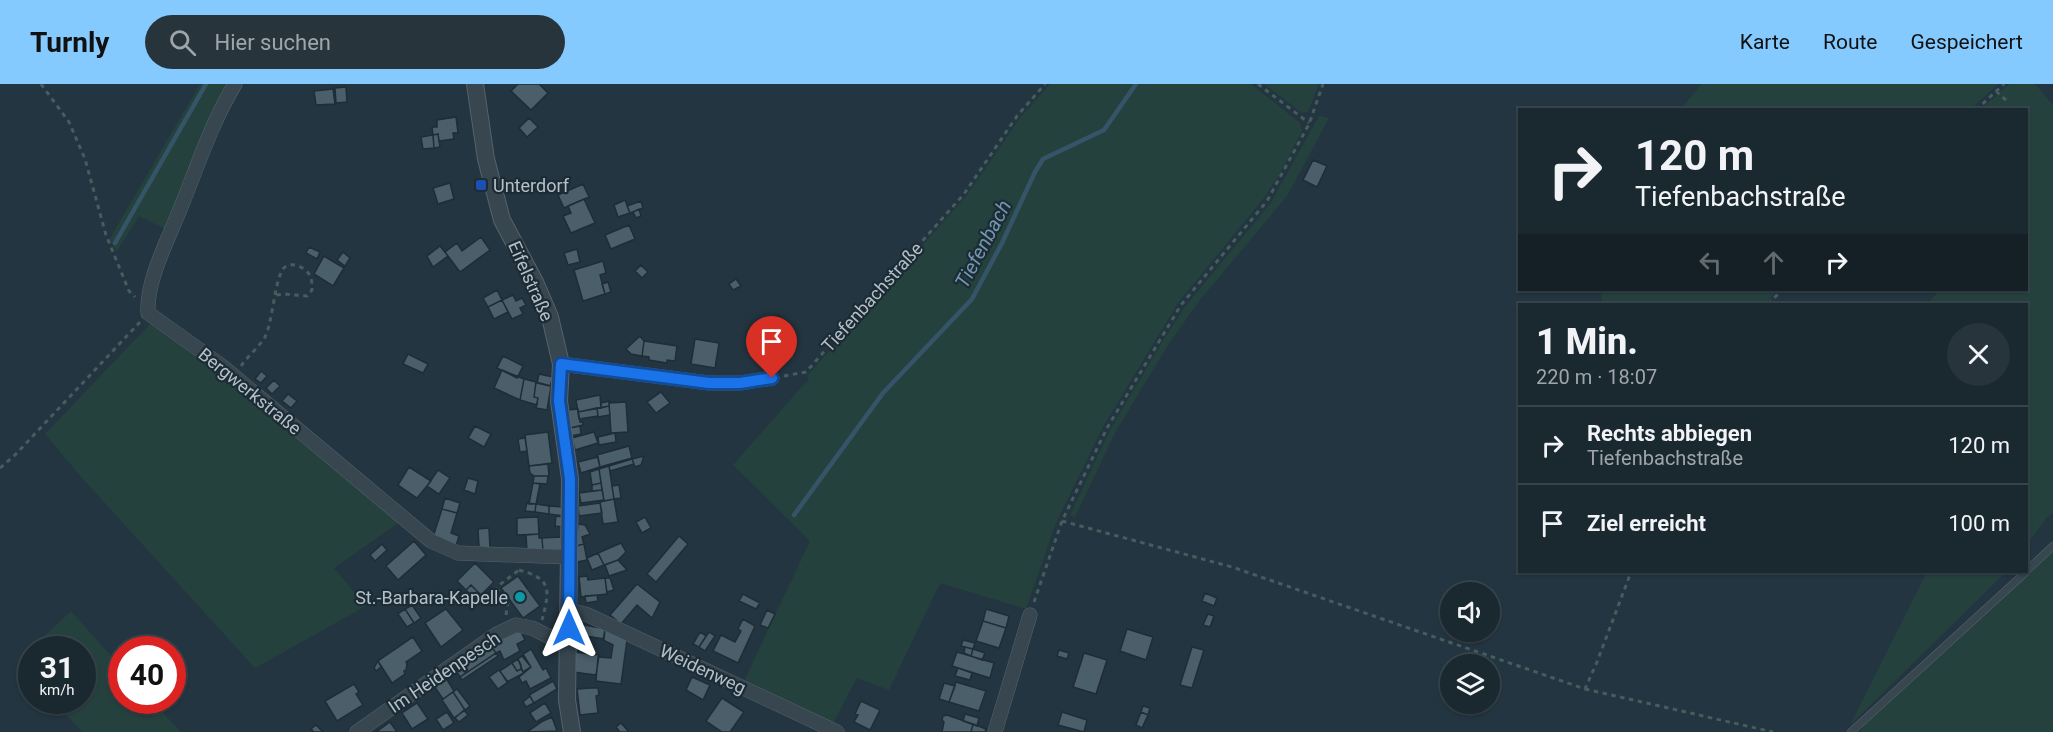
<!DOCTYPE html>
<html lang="de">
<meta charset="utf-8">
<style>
body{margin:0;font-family:Roboto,sans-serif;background:#27343c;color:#f1f3f6;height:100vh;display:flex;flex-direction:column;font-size:22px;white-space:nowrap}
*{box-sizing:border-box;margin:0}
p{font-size:20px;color:#9fa6ab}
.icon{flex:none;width:33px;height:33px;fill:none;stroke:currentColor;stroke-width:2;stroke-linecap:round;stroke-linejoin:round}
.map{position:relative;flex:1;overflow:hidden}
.sheet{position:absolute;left:1518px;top:219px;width:510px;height:270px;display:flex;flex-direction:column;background:#1a2830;border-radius:0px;box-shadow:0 2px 4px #0004,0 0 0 2px #38444c}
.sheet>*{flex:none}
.guide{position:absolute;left:1518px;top:24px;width:510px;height:183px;border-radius:0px;box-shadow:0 2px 4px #0004,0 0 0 2px #38444c;background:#1a2830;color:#f1f3f6;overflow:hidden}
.controls{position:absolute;left:1440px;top:498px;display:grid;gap:12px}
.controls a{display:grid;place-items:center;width:60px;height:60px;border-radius:50%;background:#1a2830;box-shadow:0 2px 4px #0004,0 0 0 2px #38444c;font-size:30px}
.speed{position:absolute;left:18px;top:552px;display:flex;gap:12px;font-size:30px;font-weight:700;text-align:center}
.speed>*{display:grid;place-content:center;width:78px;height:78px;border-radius:50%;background:#1a2830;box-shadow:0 2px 4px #0004,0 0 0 2px #38444c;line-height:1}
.speed small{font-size:15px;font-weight:400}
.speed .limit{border:9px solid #d22;background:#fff;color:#111}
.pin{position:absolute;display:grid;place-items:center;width:51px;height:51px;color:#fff;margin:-62px -26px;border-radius:50% 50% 50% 0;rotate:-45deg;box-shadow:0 0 6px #0007}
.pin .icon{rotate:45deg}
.me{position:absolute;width:66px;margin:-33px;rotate:0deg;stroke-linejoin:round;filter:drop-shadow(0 0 4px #0008)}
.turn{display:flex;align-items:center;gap:21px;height:126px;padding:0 18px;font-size:27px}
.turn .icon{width:78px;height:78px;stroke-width:2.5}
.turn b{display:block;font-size:42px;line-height:51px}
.lanes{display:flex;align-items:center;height:57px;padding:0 18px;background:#0003;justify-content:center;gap:30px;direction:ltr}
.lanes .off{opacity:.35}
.round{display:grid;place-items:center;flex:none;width:63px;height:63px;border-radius:32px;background:#27343c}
.summary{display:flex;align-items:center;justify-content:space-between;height:102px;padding:0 18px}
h1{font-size:36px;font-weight:800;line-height:45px}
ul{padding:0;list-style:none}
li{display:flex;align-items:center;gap:18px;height:78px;padding:0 18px;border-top:2px solid #38444c}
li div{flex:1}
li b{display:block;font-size:22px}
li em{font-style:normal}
header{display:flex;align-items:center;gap:36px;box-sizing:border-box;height:84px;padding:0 30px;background:#84cafe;color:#111}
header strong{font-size:28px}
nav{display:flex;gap:33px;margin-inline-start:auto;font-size:21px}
.search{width:420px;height:54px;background:#27343c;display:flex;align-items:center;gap:15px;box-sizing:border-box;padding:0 21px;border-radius:33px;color:#9fa6ab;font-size:22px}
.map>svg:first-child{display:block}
</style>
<header>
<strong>Turnly</strong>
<div class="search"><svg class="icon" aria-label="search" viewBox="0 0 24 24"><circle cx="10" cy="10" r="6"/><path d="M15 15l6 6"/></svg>Hier suchen</div>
<nav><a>Karte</a><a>Route</a><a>Gespeichert</a></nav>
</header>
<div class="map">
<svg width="2053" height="648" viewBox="0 0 2053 648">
<rect width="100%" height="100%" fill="#233540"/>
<path fill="#25413e" d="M200 0H232L167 146 139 132 117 167 109 156Z
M1050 0H1251L1300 39 1302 47 1279 91 1264 114 1178 219 1104 341 1056 439 1026 525 940 499 889 606 857 594 833 639 744 597 810 457 733 381 805 299 809 297 807 292 967 111 1020 34Z
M1264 0H1319L1308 28 1302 29Z
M1701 0H1998L1971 25H1681Z
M2009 0H2035L2053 21V429L2047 433 2027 460 2026 220H1927L1940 206H2026V26L1981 25Z
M1319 32 1329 34 1287 112 1200 216 1170 258 1116 347 1075 433 1070 431 1110 346 1164 255 1184 224 1270 120Z
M1601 206H1778L1764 220H1602Z
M152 238 315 367 400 438 334 484 366 522 255 584 83 395 45 350Z
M2053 462V648H1860L1865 640Z
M1927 488H2006L1850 641Z
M71 527 121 583 122 616 152 617 181 648H82L54 617 82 616V566H32L31 592 18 577Z"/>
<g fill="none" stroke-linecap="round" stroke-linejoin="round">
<path stroke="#355467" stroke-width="4.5" d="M115 159 206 0
M794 431 883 309 972 215 1002 159 1035 88 1043 75 1104 46 1136 0"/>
</g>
<path fill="#4b5f6b" stroke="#1e2d36" stroke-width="1.5" d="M518 0H539L548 9 531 26 511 7Z
M346 3 347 18 336 19 335 4Z
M333 5 335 20 316 21 314 7Z
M456 33 458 49H453L454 55 439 57 438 50 433 51 432 43H437V36Z
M529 34 538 43 527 53 519 44Z
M438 50 440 63 434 64 433 51Z
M433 51 434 64 423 65 421 53Z
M1313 76 1327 82 1317 103 1303 96Z
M450 99 454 115 438 120 433 104Z
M583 100 589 113 564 124 558 111Z
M584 115 595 139 571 149 563 132 571 129 568 122Z
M625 116 630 129 618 133 614 121Z
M641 117 643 124 630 129 627 122Z
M639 125 641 132 636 134 633 128Z
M629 141 635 155 611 165 605 151Z
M481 153 490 166 460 188 445 168 457 159 462 167Z
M440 162 448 172 433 183 427 172Z
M309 163 320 168 317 175 306 169Z
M577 165 580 178 568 181 564 169Z
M343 168 350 174 345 182 337 176Z
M324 172 344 184 333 202 314 190Z
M603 177 606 189 600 191 605 210 583 217 574 186Z
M641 181 648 188 642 194 635 187Z
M736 195 741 202 733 206 729 200Z
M608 198 611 208 605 210 602 200Z
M497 206 502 216 488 223 483 214Z
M513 211 516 217 522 214 526 221 520 224 523 230 512 235 502 216Z
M502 216 508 228 494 235 488 223Z
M779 231 784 239 781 241 790 255 773 265H769L764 258 767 254 760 242Z
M640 252 644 257 642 272 631 270 626 265Z
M695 255 719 259 715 284 691 280Z
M644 257 677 262 675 277 667 276V279L649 276V273L642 272Z
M408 270 428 280 423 289 403 280Z
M503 272 523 282 517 294 497 284Z
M502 286 524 295 520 316 494 304Z
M261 287 267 292 261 299 255 295Z
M539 290 553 293 550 302 537 299Z
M524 295 536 298 534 313 538 314 537 321 520 316Z
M274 296 280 302 272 310 266 304Z
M536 298 551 302 547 326 536 324 538 314 534 313Z
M661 308 670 319 656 329 647 318Z
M288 310 297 317 291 324 282 317Z
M600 311 601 324 578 328 576 316Z
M610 317 609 322 601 324V319Z
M626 318 628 348 611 349 609 319Z
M609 322 610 331 598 333 597 324Z
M597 324 598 332 579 335 578 328Z
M578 325 580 338H583V341L570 344 568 326Z
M475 342 491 350 484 363 468 354Z
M580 342 581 350 571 352 570 344Z
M548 348 552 379 529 382 525 351Z
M594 348 598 359 575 366 572 354Z
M615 349 616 358 599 361 598 353Z
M525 354 527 367 520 368 518 355Z
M629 362 632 374 600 383 597 371Z
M644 372 641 381 635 383 632 375Z
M598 373 600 383 581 389 578 378Z
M632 375 634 380 610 387 609 382Z
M548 380 549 392H534L530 389 529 382Z
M609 382 614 415 604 417 599 385Z
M409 383 431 397 417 414 398 401Z
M599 385 601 399 592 401 590 388Z
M438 386 450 394 439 410 427 402Z
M534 392H548L547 400 533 399Z
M468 394 478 397 475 410 464 406Z
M533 399 540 400 536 420H529Z
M601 399 602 406 592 407V401Z
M619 401 621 414 614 415 612 402Z
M602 406 604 416 581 419 579 409Z
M445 414 460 419 457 429 442 425Z
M614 415 618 438 603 440 600 418Z
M527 419 536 420 535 428 525 427Z
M600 419 602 429 579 432 578 422Z
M536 420 549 422V430L535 428Z
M549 422 564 423V432L549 430Z
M442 425 457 429 451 449 459 452 456 462 433 453Z
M556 432 562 433V443L555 442Z
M538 433 539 450 517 451V434Z
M645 433 651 444 642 449 636 438Z
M578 440 585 441 590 450 582 453 584 460 576 462Z
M489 444 490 464 479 463 478 445Z
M539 450V454H542L543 467H527L526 451Z
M679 452 688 460 656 498 647 490Z
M561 453V466L543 467 542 454Z
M414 457 426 471 398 496 386 482Z
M621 459 626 468 618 476 604 481 598 469Z
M382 460 387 466 375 477 370 471Z
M584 460 587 476 577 478 576 462Z
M598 469 604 481 592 486 587 474Z
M618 476 627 486 609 492 605 481Z
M475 479 493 497V499L481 511 471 501 466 506 457 497Z
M518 492 540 522 523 534 501 504Z
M587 492 588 496 605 494 607 510 581 513 579 493Z
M605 494H610L614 506 607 508Z
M637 500 660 518 652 534 637 521 621 540 610 531Z
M471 501 481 511 476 516 466 506Z
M1205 509 1217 514 1214 522 1202 517Z
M743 510 760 519 756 525 739 517Z
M597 511 598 517 586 519 585 512Z
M412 521 421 534 414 539 405 525Z
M405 525 414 539 407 543 398 530Z
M446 525 463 546 441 563 425 539Z
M986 525 1009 532 1006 544 983 537Z
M767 526 775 530 768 544 760 541Z
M1208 530 1214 532 1210 543 1203 541Z
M743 535 755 542 738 579 713 567 721 551 735 558 741 547 738 545Z
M983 537 1006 544 999 564 976 557Z
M580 540 605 545 604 555 579 551Z
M605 545 627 556 621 600 596 597 598 573 611 574 613 561 603 556Z
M1127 545 1153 553 1146 576 1120 567Z
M520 546 525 556 517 560 520 567 504 576 500 567 496 569 490 561Z
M700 548 706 552 699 563 693 560Z
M709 548 715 552 705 567 699 563Z
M413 553 422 567 406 578 407 580 406 586 404 587 405 590 392 599 378 577Z
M963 556 975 559 973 565 961 562Z
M490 561 496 569 460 593 455 585Z
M965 563 973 565 971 572 964 569Z
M1192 563 1204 566 1192 604 1180 601Z
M531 565 543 586 546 584 551 594 530 605 526 597 522 599 519 593 531 583 523 570Z
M973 565 985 569 982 576 971 572Z
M1059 566 1069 569 1067 575 1057 572Z
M575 568 599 571 596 591 573 588Z
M957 568 994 579 990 594 952 582Z
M496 569 498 572 462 596 460 593Z
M1084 569 1107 576 1096 610 1073 603Z
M522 572 531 583 523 588 518 575Z
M518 575 521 581V585L517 587 512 579Z
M378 577 381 583 376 587 374 584Z
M512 579 517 587 521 585 524 589 507 598 500 587Z
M958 584 972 589 970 596 955 592Z
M499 586 508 598 498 605 489 593Z
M692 593 710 601 703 616 686 606Z
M446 594 454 607 443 615 434 602Z
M553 597 557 605 534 619 529 611Z
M956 598 986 607 979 627 949 618Z
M944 599 955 602 949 618 939 615Z
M354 600 359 608 356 610 363 621 337 637 325 617Z
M591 604H598L599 611 596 612 598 629 580 631 577 605Z
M457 605 470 622 465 626 453 608Z
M453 608 465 626 454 634 442 616Z
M530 612 534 619 526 623 523 618Z
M722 614 744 628 730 648H722L706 637Z
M861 617 880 626 870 646 854 638 858 631 855 630Z
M417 619 428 635 412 645 402 629Z
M545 619 551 629 536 638 530 629Z
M1143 622 1150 624 1148 631 1141 628Z
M464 626 468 631 459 638 455 634Z
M447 628 454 639 443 646 436 635Z
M1062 628 1087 636 1084 648 1058 641Z
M1141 628 1148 631 1142 644 1136 641Z
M965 630 979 634 977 642 963 637Z
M947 631 973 640 971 648H942L944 638 942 636 943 632Z
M552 633 557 647 527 648 543 637Z
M390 638 397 648H376Z
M621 639 629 648H620L616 643Z
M973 640 986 645 985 648H971Z
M316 641 323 648H314L311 645Z"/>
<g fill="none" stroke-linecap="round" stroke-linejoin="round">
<g stroke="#55636d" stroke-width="8">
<path id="service" d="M2026 487 2053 462
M1851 648 2026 488"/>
</g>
<g stroke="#55636d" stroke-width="15">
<path id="minor" d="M235 0C212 38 198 81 181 123 169 154 146 196 148 229L222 282 431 457 458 469 568 473
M561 280 709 299H740L772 294
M569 526 588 531 837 648
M357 648 497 550 516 541 532 544 568 562
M995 648 1030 531"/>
</g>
<g stroke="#55636d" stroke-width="18">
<path id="tertiary" d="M475 0 486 75 502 136 535 198 550 233 561 280 559 317 570 395 567 616 572 648"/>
</g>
<path stroke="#455e5d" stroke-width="3" stroke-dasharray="4.5 4.5" stroke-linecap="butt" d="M41 0 69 38 85 75 106 151 129 207 135 213
M1258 0 1309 39
M1996 7 2008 18
M1976 26 2004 0
M1768 220 1782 206
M241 282C248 272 259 263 265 253 273 237 274 199 283 185 289 178 298 181 304 185 312 191 312 197 312 206L307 212 284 210 276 211
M784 292 806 288 964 110 1017 32 1045 0
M0 384 15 371 140 238
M1062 437 1232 483 1585 605 1597 578 1631 488
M519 486C552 495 550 505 542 536
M1034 518 1062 437 1107 344 1181 221 1267 117 1309 40 1323 0
M506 531 508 518 497 505 498 502 519 486
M1585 605 1773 648"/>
<use href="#service" stroke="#37464f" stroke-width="7"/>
<use href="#minor" stroke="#37464f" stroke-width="14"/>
<use href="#tertiary" stroke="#37464f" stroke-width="16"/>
</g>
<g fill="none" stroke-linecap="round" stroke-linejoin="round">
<g stroke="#114b97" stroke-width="15">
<path id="route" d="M569 544 570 395 559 317 561 280 709 299H740L772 294"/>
</g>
<use href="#route" stroke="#1a73e8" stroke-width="10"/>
</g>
<rect fill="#1a4fb4" stroke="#1c2b34" stroke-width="2" x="475" y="95" width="12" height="12" rx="3"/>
<circle fill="#0f9aa8" stroke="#1c2b34" stroke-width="2" cx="520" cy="513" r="6"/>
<g text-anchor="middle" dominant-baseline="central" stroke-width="4.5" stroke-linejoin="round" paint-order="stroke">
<g font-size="18" fill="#b3c0ca" stroke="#1c2b34" text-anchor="start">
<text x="493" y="101">Unterdorf</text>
<text x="508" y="513" text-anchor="end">St.-Barbara-Kapelle</text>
</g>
<g font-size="18" fill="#b3c0ca" stroke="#1c2b34">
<text transform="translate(531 197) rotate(66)">Eifelstraße</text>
<text transform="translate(872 213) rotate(-48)">Tiefenbachstraße</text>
<text transform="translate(250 307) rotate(39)">Bergwerkstraße</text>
<text transform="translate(703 585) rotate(25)">Weidenweg</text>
<text transform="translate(444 588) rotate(-34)">Im Heidenpesch</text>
</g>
<g font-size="20" font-style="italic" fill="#7197af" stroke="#1c2b34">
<text transform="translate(983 160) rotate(-62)">Tiefenbach</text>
</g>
</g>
</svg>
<div class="controls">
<a><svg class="icon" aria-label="sound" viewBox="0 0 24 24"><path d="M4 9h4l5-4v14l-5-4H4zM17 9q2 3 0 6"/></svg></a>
<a><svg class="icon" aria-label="layers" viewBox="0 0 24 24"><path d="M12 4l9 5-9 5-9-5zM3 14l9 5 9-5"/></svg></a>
</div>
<div class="speed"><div>31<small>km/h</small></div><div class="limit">40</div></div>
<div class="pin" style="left:772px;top:294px;background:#d93025"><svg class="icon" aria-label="arrive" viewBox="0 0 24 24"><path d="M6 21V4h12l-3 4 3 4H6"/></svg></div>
<svg class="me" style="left:569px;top:544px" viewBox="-20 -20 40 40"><path d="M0-17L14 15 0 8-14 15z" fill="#1a73e8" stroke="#fff" stroke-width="4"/></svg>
<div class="guide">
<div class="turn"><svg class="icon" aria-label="right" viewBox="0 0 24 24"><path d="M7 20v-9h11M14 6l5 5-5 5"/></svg><div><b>120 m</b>Tiefenbachstraße</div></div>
<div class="lanes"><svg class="icon off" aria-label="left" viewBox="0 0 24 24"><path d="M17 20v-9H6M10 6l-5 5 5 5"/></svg><svg class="icon off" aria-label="ahead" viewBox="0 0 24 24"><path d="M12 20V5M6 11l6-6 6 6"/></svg><svg class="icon" aria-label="right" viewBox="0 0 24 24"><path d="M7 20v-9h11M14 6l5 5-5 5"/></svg></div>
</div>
<section class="sheet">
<div class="summary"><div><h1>1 Min.</h1><p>220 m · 18:07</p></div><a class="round"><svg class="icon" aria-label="close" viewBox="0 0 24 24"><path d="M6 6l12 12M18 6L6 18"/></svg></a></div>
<ul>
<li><svg class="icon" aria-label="right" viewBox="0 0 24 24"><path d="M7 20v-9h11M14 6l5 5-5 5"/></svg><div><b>Rechts abbiegen</b><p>Tiefenbachstraße</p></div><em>120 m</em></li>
<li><svg class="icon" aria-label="arrive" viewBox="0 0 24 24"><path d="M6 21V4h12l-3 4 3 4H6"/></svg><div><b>Ziel erreicht</b></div><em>100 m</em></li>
</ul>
</section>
</div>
